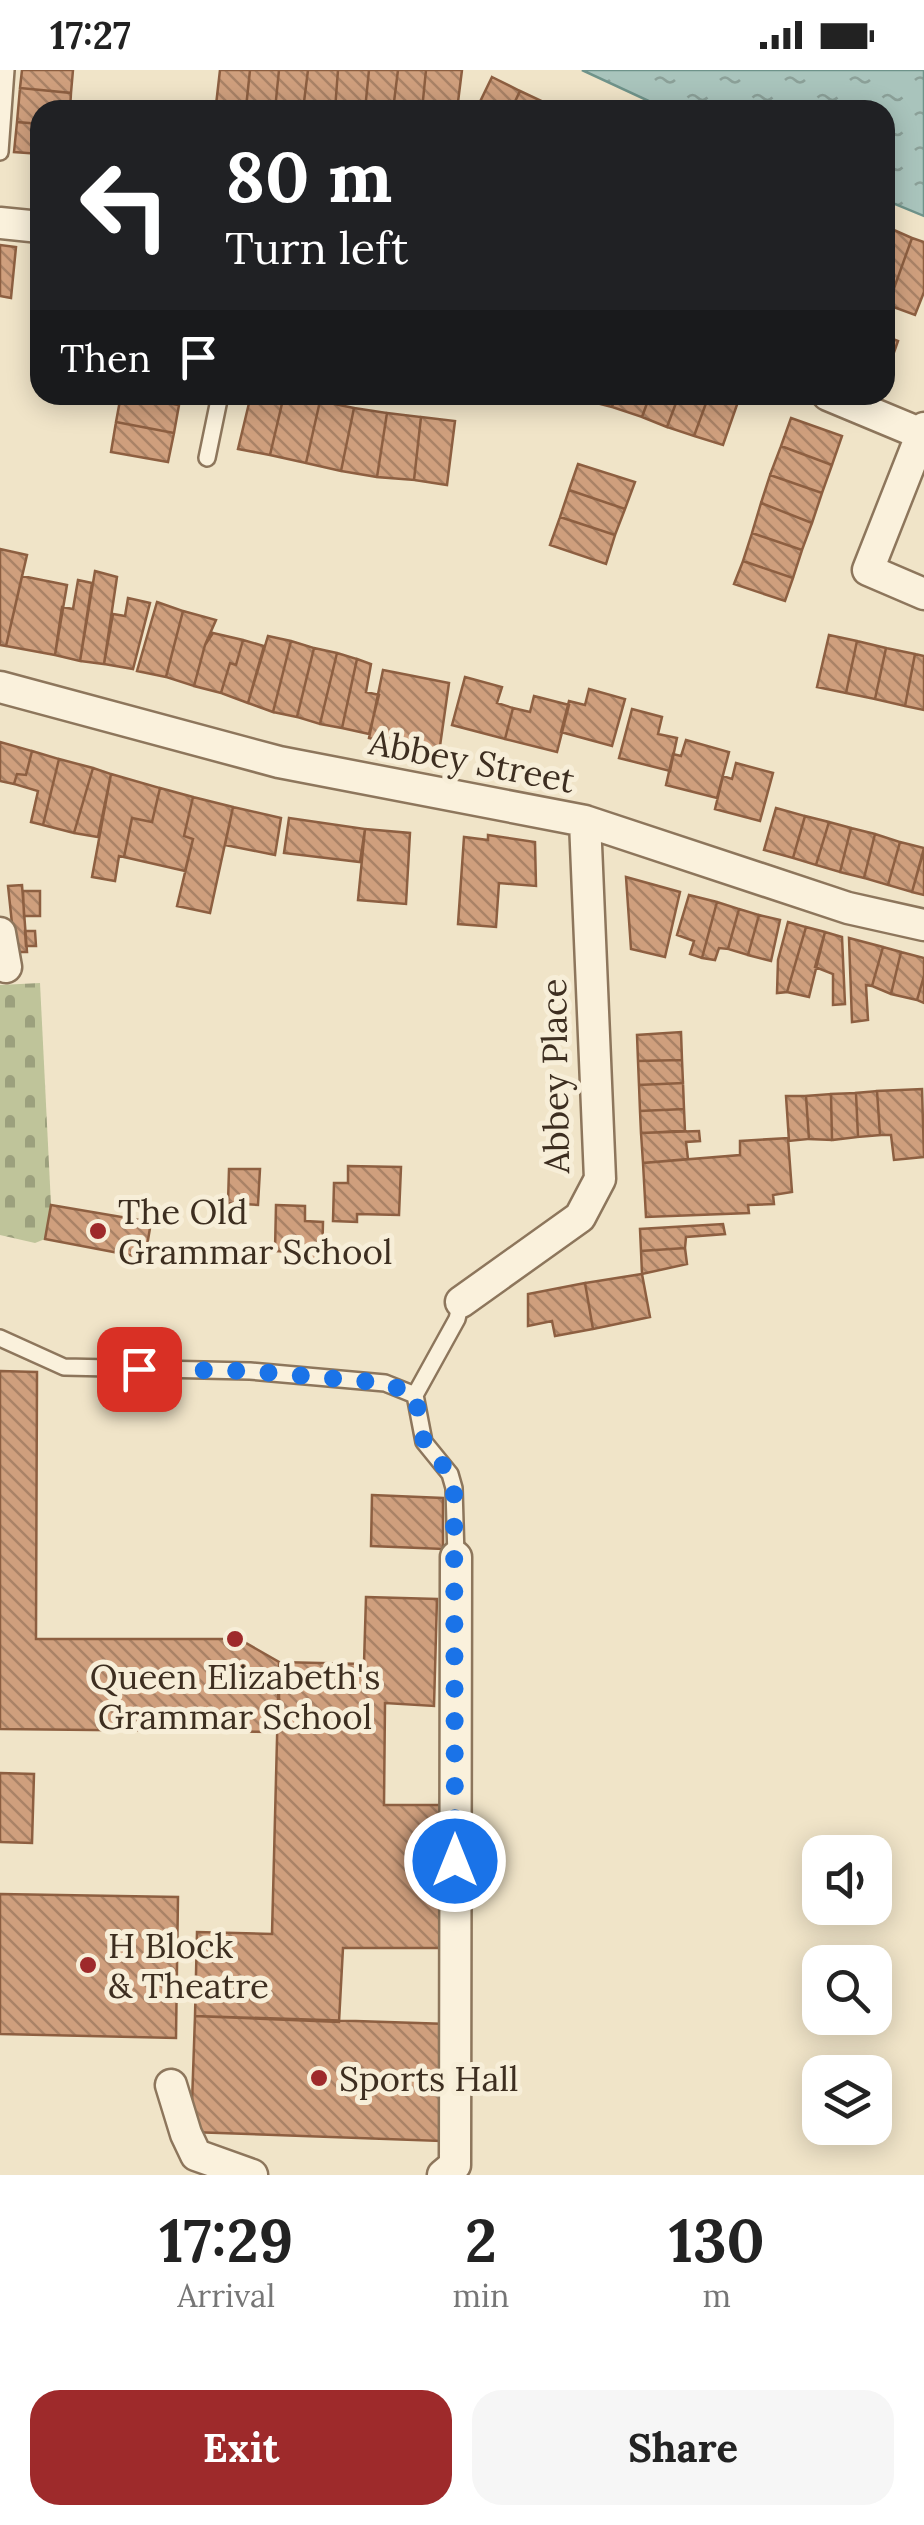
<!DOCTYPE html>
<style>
body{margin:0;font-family:Lora,serif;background:#f6f6f6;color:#222;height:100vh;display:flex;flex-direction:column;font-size:38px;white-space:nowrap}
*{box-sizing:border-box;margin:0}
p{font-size:32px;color:#767676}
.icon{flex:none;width:55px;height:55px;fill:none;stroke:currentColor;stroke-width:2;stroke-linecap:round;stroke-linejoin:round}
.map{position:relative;height:2105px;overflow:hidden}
.sheet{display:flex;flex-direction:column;background:#fff;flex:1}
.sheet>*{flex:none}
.top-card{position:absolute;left:30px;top:30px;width:865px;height:305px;border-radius:30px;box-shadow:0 5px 25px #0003;background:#202124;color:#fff;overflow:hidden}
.controls{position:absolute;left:802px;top:1765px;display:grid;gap:20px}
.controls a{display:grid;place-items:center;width:90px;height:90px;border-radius:20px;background:#fff;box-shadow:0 5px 25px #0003;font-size:50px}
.pin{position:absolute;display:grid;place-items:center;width:85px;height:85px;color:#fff;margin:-42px;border-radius:20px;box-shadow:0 5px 15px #0006}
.me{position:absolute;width:110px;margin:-55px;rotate:0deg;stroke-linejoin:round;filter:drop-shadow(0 0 8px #0008)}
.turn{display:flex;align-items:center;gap:35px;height:210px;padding:0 30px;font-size:45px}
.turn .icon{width:130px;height:130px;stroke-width:2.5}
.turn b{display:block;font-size:70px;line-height:85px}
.then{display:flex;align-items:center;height:95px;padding:0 30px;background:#0003;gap:20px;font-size:38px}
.eta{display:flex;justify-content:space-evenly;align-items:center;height:170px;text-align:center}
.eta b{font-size:60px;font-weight:700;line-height:70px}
.primary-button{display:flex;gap:20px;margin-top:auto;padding:20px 30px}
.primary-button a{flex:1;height:115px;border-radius:30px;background:#9e2a2b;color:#fff;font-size:40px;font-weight:700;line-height:115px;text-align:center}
.primary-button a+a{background:#f6f6f6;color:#222}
.status{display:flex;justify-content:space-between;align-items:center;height:70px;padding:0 50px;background:#fff;direction:ltr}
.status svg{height:28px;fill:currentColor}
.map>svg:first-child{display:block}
</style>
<div class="status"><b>17:27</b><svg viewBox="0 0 49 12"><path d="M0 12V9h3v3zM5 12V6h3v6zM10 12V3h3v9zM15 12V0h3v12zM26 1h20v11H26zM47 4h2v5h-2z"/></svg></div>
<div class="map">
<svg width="924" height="2105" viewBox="0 0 924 2105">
<defs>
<pattern id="cemetery-stones" width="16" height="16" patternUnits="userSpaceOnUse" patternTransform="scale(2.5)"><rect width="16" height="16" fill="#bfc49a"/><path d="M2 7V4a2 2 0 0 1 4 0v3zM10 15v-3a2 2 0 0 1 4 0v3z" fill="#9ca07d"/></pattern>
<pattern id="water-ripples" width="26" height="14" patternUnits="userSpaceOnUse" patternTransform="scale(2.5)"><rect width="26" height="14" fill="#a9c4bc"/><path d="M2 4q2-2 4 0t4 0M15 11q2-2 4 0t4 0" fill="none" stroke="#8ba098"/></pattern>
<pattern id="building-back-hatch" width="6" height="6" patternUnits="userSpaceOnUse" patternTransform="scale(2.5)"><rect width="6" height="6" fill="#cf9f7d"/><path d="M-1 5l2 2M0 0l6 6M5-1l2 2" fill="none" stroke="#a98266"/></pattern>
</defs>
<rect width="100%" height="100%" fill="#f0e4c8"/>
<path fill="url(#cemetery-stones)" d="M40 913 51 1135 45 1169 35 1173 0 1165V915Z"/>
<path fill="url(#water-ripples)" stroke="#6f938a" stroke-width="2.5" d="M582 0H924V146L885 130V40H668Z"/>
<path fill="url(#building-back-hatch)" stroke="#8d5f41" stroke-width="2.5" d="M22 0H73L71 23 20 18Z
M220 0H250L246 38 216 35Z
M250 0H279L275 40 246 38Z
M279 0H308L303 40H275Z
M308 0H338L335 40H303Z
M338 0H369L365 40H335Z
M369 0H398L393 40H365Z
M398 0H426L422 40H393Z
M426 0H462L457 40H422Z
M492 7 520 21 511 40H476Z
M20 18 71 23 70 40H40V54L17 52Z
M520 21 548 34 545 40H511Z
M17 52 40 54V84L14 82Z
M887 157 912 168 888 235 885 234Z
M912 168 924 172V222L915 245 888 235Z
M0 175 16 177 11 228 0 226Z
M885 266 898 271 891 291 885 289Z
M121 325 179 335 174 363 116 352Z
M121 325H180L179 335Z
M251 325H284L270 385 238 379Z
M284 325 320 331 306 393 270 385Z
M586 325H616L612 337 585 330Z
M616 325H650L642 347 612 337Z
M650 325H679L667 357 642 347Z
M679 325H709L694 366 667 357Z
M709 325H729L739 329 723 375 694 366Z
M320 331 354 338 341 401 306 393Z
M354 338 387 343 377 407 341 401Z
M387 343 421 347 414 410 377 407Z
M421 347 455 351 447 415 414 410Z
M791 348 842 366 832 395 781 376Z
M116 352 174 363 168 392 111 382Z
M781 376 832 395 822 423 770 405Z
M578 394 635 412 625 439 569 420Z
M770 405 822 423 812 453 761 433Z
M569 420 625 439 615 465 560 447Z
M761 433 812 453 802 480 752 463Z
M560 447 615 465 606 494 550 475Z
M752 463 802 480 793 508 743 491Z
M0 479 27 485 6 576 0 575Z
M743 491 793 508 785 531 734 514Z
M95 501 117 507 104 594 80 591Z
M22 506 67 515 55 585 6 576Z
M78 510 92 513 80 591 55 585 62 537 73 539Z
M128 528 150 533 133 599 104 594 113 544 125 546Z
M157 532 183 541 166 607 137 601Z
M183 541 216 550 205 575 194 616 166 607Z
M213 563 243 570 236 595 230 593 221 623 194 616 205 575Z
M829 565 857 571 846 623 817 617Z
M268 566 291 571 273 642 248 633Z
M243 570 264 576 248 633 221 623 230 593 236 595Z
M291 571 314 578 297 647 273 642Z
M857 571 886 578 875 629 846 623Z
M314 578 337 583 320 654 297 647Z
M886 578 915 584 905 636 875 629Z
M337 583 357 589 342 658 320 654Z
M915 584 924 586V640L905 636Z
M357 589 371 594 366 622 379 625 369 664 342 658Z
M383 600 449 613 439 683 369 668Z
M465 607 502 617 497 633 513 638 505 669 452 655Z
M589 619 625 629 612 676 561 662 569 631 585 635Z
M534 626 569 635 557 682 505 669 513 638 530 642Z
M632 639 662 647 658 664 677 668 670 701 619 688Z
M686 670 729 682 717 728 666 715 673 684 681 686Z
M0 672 32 681 26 705 17 704 14 714 0 711Z
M32 681 59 689 43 755 31 752 38 721 14 714 17 704 26 705Z
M59 689 93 698 74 763 43 755Z
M736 693 773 703 760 751 715 739 723 706 732 709Z
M93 698 111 704 98 767 74 763Z
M111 704 160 718 152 752 132 748 124 787 119 786 115 811 92 807Z
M160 718 193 727 184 766 193 769 185 801 124 787 132 748 152 752Z
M193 727 233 737 210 843 177 836 193 769 184 766Z
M233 737 281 748 275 785 225 775Z
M776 738 805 746 793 788 764 780Z
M805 746 829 752 816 795 793 788Z
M289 748 365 759 360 792 284 783Z
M829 752 851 758 840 802 816 795Z
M851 758 875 764 864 808 840 802Z
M365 759 410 763 406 834 358 830Z
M875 764 900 772 888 815 864 808Z
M488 765 535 772 536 816 499 813 496 857 458 854 464 767 488 770Z
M900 772 924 778 912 822 888 815Z
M924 780V825L912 822Z
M626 807 680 822 665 887 631 879Z
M22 815 27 882H15L8 816Z
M23 821H40V846H24Z
M689 825 717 832 702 888 690 884 694 871 677 865Z
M717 832 739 839 728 879 719 878 715 890 702 888Z
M739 839 759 845 748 885 728 879Z
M759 845 780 850 771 891 748 885Z
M788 852 806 857 787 922 777 923 778 890Z
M806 857 825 862 809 927 787 922Z
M25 861H35L36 876H26Z
M825 862 842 867 845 934 833 935V904L815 897Z
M849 868 883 877 872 916 866 915 868 950 852 952Z
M883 877 901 882 891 924 872 916Z
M901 882 924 888V906L917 930 891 924Z
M924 906V933L917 930Z
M681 962 682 990 638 991 637 965Z
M682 990 683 1013 639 1015 638 991Z
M683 1013 684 1039 640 1041 639 1015Z
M922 1019 924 1087 894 1090 891 1065H880L877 1021Z
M877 1021 880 1065 858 1067 856 1023Z
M856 1023 858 1067 832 1070 831 1024Z
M831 1024 832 1070 809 1069 806 1026Z
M786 1026H806L809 1069 789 1071Z
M684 1039 685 1061 641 1063 640 1041Z
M699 1061 700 1071 686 1072 688 1089 643 1093 641 1063Z
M788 1068 792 1122 773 1125 774 1134 748 1135 749 1143 646 1147 643 1093 740 1085V1071Z
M348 1096 401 1097 399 1145 357 1144V1152L333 1151 334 1113H348Z
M229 1099H260L258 1135 228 1133Z
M51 1135 151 1152 145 1188 45 1169Z
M276 1135 305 1136V1151L323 1152 322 1192 295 1191V1182L275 1181Z
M723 1154 725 1164 686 1167 685 1178 641 1181 640 1159Z
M685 1178 687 1194 642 1204 641 1181Z
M642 1204 650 1247 593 1259 585 1213Z
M585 1213 593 1259 555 1266 552 1251 528 1256V1224Z
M0 1301 37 1302 36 1569H239L279 1592V1662L0 1659Z
M372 1425 443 1428V1479L371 1476Z
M366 1527 437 1529 434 1636 385 1633 384 1735H453L450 1878H343L339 1952 195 1946 197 1862 272 1864 279 1592 364 1594Z
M0 1703 34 1704 32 1773 0 1772Z
M0 1824 178 1827 176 1968 0 1964Z
M195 1946 448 1954 441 2071 191 2062Z"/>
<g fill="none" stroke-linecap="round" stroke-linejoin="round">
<g stroke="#8d765c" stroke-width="20">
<path id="service" d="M0 82 6 0
M207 388 220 325
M0 1268 64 1297 250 1301 385 1313 415 1325 457 1249 461 1232
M415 1325 424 1372 450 1404 454 1418 456 1487"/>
</g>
<g stroke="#8d765c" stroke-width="35">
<path id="minor" d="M0 153 40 157
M828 325 924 365
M924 358 868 500 924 524
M0 617 279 692 585 751 848 838 924 855
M0 863 6 897
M461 1232 580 1147 600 1109 585 751
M171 2015 186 2064 196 2085 252 2105
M443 2105 455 2095 456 1487"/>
</g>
<use href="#service" stroke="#faf1dc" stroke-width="15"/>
<use href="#minor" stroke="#faf1dc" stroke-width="30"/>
</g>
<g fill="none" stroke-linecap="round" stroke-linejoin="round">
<path stroke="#1a73e8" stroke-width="18" stroke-dasharray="0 32.4" d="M139 1299 250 1301 385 1313 415 1325 424 1372 450 1404 454 1418 455 1791"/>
</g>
<g fill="#9e2a2b" stroke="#f7eed8" stroke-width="4">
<circle cx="98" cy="1161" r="10"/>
<circle cx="235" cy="1569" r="10"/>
<circle cx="88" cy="1895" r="10"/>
<circle cx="319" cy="2008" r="10"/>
</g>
<g text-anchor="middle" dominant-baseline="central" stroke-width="10" stroke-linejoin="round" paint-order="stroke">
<g font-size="35" fill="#3d2e20" stroke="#f7eed8">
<text transform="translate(472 691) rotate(11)">Abbey Street</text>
<text transform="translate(555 1006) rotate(-91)">Abbey Place</text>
</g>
<g font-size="35" fill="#3d2e20" stroke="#f7eed8" text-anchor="start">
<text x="118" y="1141">The Old<tspan x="118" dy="40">Grammar School</tspan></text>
<text x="235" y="1606" text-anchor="middle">Queen Elizabeth's<tspan x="235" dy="40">Grammar School</tspan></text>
<text x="108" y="1875">H Block<tspan x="108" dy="40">&amp; Theatre</tspan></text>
<text x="339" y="2008">Sports Hall</text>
</g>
</g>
</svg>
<div class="controls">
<a><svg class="icon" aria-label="sound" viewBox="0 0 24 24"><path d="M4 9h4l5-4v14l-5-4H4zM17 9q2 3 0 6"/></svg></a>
<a><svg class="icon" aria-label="search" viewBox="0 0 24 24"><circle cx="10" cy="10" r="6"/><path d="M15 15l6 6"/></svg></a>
<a><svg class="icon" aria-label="layers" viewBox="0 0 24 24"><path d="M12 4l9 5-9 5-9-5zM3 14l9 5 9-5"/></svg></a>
</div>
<div class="pin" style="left:139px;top:1299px;background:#d93025"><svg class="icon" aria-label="arrive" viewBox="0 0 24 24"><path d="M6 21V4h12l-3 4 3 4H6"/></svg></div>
<svg class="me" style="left:455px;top:1791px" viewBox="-20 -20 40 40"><circle r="17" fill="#1a73e8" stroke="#fff" stroke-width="3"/><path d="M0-11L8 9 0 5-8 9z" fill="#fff"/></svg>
<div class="top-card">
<div class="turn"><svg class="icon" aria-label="left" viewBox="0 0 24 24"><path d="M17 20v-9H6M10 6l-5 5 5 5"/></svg><div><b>80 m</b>Turn left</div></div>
<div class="then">Then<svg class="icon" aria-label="arrive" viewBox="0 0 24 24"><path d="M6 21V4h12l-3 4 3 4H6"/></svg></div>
</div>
</div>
<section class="sheet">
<div class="eta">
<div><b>17:29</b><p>Arrival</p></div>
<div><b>2</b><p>min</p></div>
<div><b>130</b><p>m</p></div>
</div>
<div class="primary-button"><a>Exit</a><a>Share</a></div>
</section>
